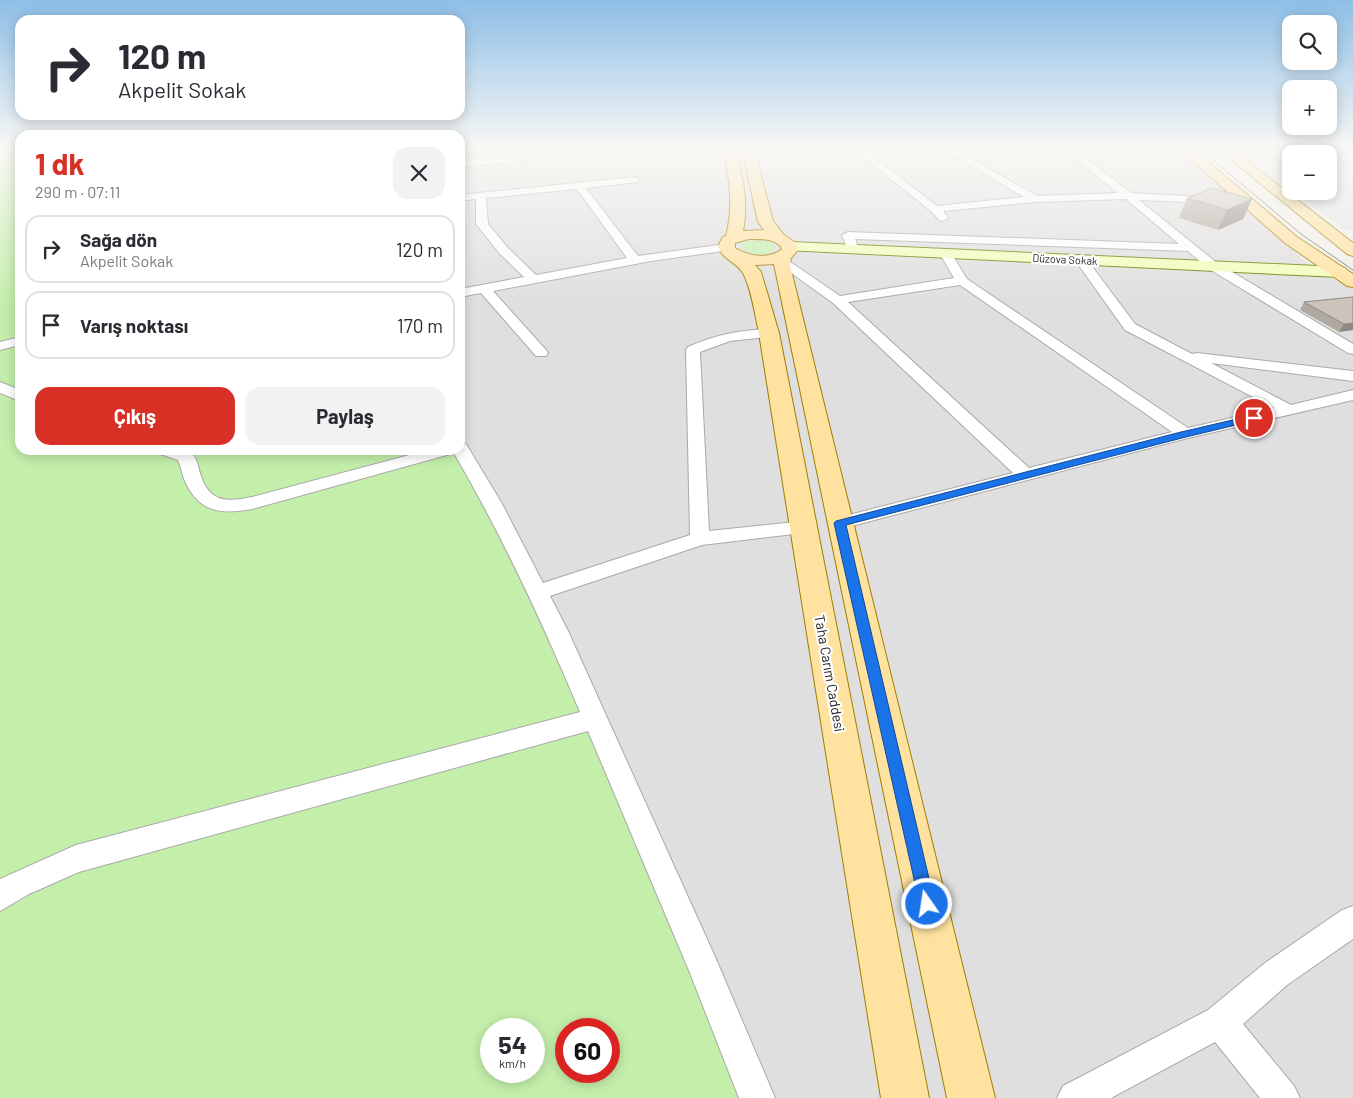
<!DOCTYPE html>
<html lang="tr">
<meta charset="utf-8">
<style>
body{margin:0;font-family:Barlow,sans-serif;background:#f2f2f3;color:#2b2b33;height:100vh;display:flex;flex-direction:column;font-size:19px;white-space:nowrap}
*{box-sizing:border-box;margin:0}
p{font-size:16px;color:#7c7c81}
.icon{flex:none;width:28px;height:28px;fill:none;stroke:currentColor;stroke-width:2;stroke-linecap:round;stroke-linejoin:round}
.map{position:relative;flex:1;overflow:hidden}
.panel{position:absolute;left:15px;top:130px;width:450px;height:325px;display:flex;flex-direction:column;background:#fff;border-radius:15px;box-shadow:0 2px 12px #0003}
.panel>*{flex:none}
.top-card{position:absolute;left:15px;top:15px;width:450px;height:105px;border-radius:15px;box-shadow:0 2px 12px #0003;background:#fff;color:#2b2b33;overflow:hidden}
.fabs{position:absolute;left:1282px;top:15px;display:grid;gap:10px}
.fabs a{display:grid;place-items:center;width:55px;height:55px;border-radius:10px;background:#fff;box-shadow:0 2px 12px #0003;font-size:25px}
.speed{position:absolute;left:480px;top:1018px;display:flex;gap:10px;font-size:25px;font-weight:700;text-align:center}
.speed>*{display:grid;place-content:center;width:65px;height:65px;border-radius:50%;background:#fff;box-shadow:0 2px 12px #0003;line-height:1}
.speed small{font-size:12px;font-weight:400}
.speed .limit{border:8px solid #d22;background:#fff;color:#111}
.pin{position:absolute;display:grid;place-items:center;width:42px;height:42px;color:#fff;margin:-21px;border:2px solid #fff;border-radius:50%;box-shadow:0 1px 5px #0007}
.me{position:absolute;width:55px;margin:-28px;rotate:347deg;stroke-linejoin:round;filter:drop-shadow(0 0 4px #0008)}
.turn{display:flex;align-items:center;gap:18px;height:105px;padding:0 20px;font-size:22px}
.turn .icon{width:65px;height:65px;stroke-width:2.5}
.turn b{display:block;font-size:35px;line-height:42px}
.round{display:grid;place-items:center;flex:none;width:52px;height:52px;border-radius:15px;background:#f2f2f3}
.head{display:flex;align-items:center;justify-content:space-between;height:85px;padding:0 20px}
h1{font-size:30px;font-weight:700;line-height:38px;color:#d93025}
.primary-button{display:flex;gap:10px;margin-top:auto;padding:10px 20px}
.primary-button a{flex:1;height:58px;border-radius:15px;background:#d93025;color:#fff;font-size:20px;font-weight:700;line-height:58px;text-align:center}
.primary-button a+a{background:#f2f2f3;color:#2b2b33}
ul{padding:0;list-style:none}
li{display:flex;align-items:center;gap:15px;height:68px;margin:0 10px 8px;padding:0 10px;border:2px solid #e1e1e2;border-radius:15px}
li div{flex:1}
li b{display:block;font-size:19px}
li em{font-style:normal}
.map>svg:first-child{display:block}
</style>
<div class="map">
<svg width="1353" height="1098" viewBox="0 0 1353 1098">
<rect width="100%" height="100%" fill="#f2f0e8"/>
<path fill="#e0dfdf" d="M460 149H1176L1316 270 1353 289V1098H761L460 450Z"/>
<path fill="#c4efab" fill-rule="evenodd" d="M0 149H20V450H458L514 552 761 1098H0ZM491 1029H534V1071H491ZM566 1029H609V1071H566Z
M757 240 770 242 775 245 776 249C766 257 750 255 741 248V245L745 241Z"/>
<path fill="#e6e6e6" d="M1236 149 1353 153V230L1344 229 1292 191H1329V154H1291V190Z"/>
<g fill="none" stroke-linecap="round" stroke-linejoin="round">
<g stroke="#a9a9a9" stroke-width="2">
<path id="street" d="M20 149V151L0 156V150Z
M853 149H863L937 206 1024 197 943 149H954L1037 196 1118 193 1063 149H1073L1131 193 1219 198 1220 200 1219 202 1215 203 1139 200 1217 263 1353 344V354L1348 353 1209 269 1188 251 855 239 859 250 857 253H849L842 235 848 232 1179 244 1126 199 1035 202 943 211 948 218 943 221 939 220 931 211Z
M1307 149H1353V153L1311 152Z
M526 155 529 156V160L460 167V161Z
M635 177 638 178V182L586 188 638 256 726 244 730 246 732 248 730 250 651 261 493 291 546 350 548 353 546 356H536L481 293 460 297V289L524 277 500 254 476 224V199L460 201V195ZM577 189 627 258 536 275 508 248 488 224 486 198Z
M946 250 950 251 967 279 1188 428 1274 408 1125 330 1075 260 1077 257H1085L1135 324 1192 354 1197 353 1353 371V381L1211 363 1291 405 1353 390V400L1188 438 840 529 833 527 830 523 833 519 1013 473 833 303 776 262 782 258 786 259 840 296 954 278 940 254ZM960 285 1172 432 1029 468 848 302Z
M769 329 774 330 776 333 774 336 730 341 700 352 709 531 804 521 811 522 814 527 811 532 702 545 550 596 568 631 716 959 775 1098H739L690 973 588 731 79 872 29 894 0 911V879L76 845 580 712C543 624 503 537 454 453L252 509C220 515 198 512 184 479 182 473 181 467 178 460L160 454 157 450C167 450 184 447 192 454 198 459 198 469 201 476 210 503 228 502 252 497L428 450H460V443L466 444 501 502 543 583 690 535 686 350 688 347C714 335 740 330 769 329Z
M20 337V345L0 350V342Z
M0 382 20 390V401L0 393Z
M1353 906V939L1287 985 1243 1024 1294 1086 1300 1098H1260L1215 1042 1111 1098H1057L1063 1086 1208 1010 1265 963 1342 910Z"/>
</g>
<g stroke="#638100" stroke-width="2">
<path id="secondary" d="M791 242 1339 267 1345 268 1348 272 1345 276 1339 277 785 250 783 247 785 244Z"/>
</g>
<g stroke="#9f7e00" stroke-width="2">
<path id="primary" d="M724 149H736C742 176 749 203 743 231L764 230 758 222 742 149H754L773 221 784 235 797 244 798 250 791 258 790 266 995 1098H947L774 264 755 265 761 272 779 333 929 1098H881L759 333C755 315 752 292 744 275 739 263 721 259 718 246L723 237 726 236C734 206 729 179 724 149ZM749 239C760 239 777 238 782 249 769 260 748 256 735 248V243Z
M1179 149H1193L1297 237 1353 274V287L1347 286 1285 243Z
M1218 149H1232L1353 243V256L1347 254Z"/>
</g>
<use href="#street" fill="#fff" fill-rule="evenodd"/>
<use href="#secondary" fill="#f2feba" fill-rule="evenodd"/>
<use href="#primary" fill="#ffe2a0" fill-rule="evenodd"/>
<path stroke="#707070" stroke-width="1" d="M1200 149 1301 234 1353 270"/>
</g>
<path fill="#afa9a0" d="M1187 198 1252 199 1243 219 1218 230 1179 218Z
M1353 297V330L1339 332 1300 310 1304 302Z"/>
<path fill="#8e8982" d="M1252 199 1243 219 1218 230 1227 210Z
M1353 323V330L1339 332 1344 324Z"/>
<path fill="#cbc4ba" stroke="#8e8982" d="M1212 188 1252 199 1227 210 1187 198Z
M1353 297V323L1344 324 1304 302Z"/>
<linearGradient id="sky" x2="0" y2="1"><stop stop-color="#8dbee6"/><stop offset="0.49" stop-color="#f9f8f5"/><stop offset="1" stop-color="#f9f8f5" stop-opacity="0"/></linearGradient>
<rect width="1353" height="303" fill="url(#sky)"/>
<path fill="#1a73e8" stroke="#114b97" d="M1254 415 1257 416V420L1186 437 846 525 935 904 933 910 927 913 921 910 834 523 836 521 1181 432Z"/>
<g text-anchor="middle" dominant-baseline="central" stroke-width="4.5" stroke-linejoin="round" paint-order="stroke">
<g font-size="11" fill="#222" stroke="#fff">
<text transform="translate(1065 259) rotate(3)">Düzova Sokak</text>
</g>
<g font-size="14" fill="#222" stroke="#fff">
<text transform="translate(830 673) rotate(80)">Taha Carım Caddesi</text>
</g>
</g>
</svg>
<div class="fabs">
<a><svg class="icon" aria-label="search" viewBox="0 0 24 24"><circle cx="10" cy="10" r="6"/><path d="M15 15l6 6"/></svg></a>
<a>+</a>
<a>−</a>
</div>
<div class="speed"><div>54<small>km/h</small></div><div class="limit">60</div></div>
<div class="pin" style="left:1254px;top:418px;background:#d93025"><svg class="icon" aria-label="arrive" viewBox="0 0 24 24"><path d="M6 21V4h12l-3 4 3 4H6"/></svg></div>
<svg class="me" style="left:927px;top:904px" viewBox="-20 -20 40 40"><circle r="17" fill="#1a73e8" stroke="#fff" stroke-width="3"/><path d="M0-11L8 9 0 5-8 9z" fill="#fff"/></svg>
<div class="top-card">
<div class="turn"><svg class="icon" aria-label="right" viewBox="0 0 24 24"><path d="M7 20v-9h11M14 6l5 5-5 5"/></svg><div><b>120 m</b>Akpelit Sokak</div></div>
</div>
<section class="panel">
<div class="head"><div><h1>1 dk</h1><p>290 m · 07:11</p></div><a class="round"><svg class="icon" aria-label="close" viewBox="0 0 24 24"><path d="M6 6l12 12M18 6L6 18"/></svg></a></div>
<ul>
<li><svg class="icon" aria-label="right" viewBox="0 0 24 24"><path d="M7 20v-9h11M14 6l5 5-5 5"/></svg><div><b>Sağa dön</b><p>Akpelit Sokak</p></div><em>120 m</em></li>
<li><svg class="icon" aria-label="arrive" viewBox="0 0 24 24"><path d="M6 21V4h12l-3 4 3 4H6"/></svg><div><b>Varış noktası</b></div><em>170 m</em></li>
</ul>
<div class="primary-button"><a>Çıkış</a><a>Paylaş</a></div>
</section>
</div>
